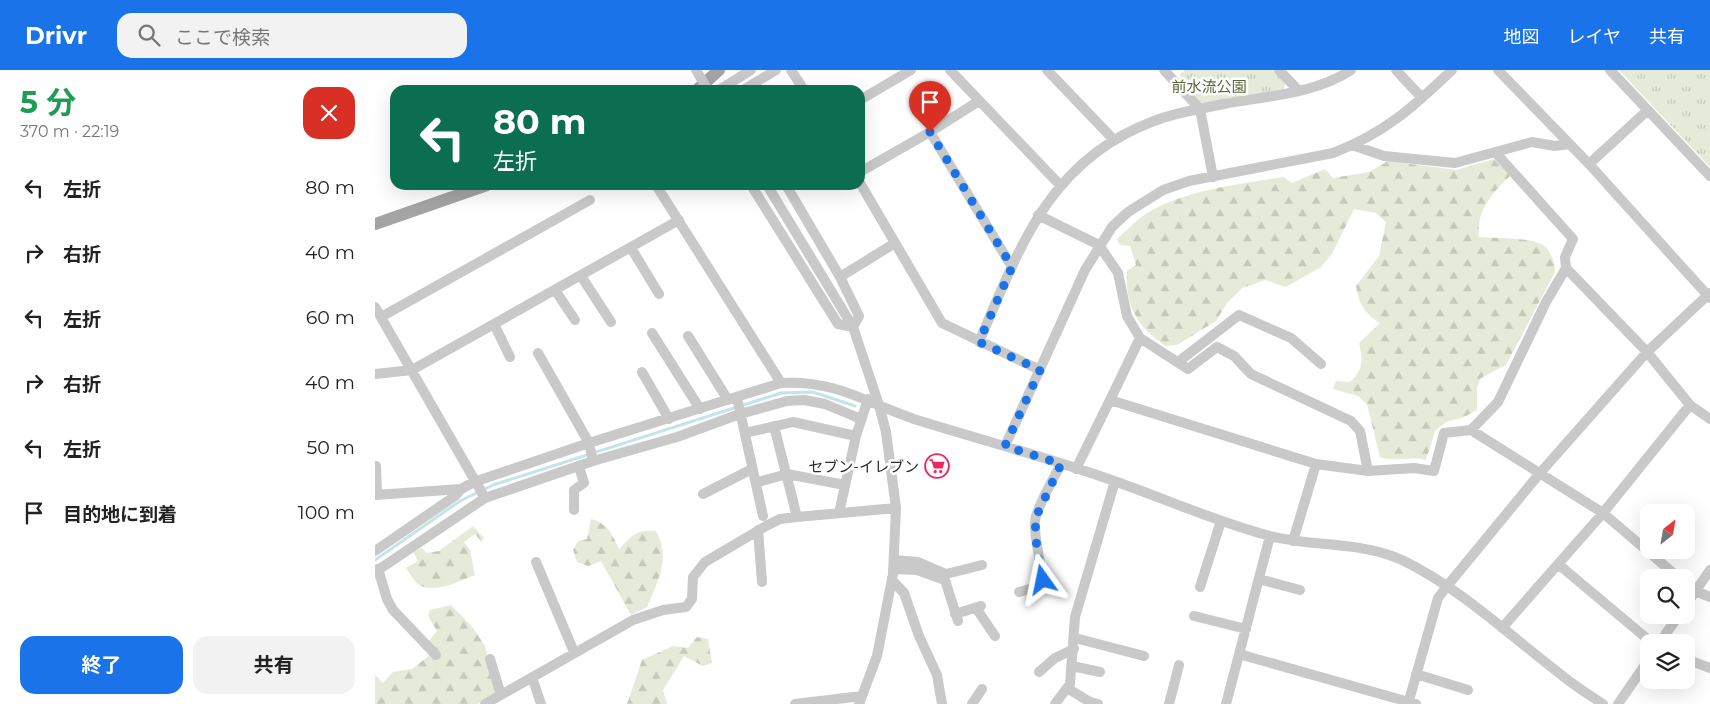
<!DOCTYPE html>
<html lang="ja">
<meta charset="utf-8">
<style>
body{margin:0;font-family:Montserrat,"Noto Sans JP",sans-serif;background:#f2f2f2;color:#222;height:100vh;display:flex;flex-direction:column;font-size:19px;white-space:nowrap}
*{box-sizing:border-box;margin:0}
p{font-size:16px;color:#767676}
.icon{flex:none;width:28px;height:28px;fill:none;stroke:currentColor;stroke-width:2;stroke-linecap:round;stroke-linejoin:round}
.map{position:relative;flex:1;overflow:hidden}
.details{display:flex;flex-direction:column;background:#fff;width:375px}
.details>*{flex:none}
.top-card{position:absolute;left:15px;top:15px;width:475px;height:105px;border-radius:15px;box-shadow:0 5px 20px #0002;background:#0b6e4f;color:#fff;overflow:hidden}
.needle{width:32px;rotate:31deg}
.tools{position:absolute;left:1265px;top:434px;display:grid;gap:10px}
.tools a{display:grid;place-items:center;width:55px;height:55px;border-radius:10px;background:#fff;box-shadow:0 5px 20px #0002;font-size:25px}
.pin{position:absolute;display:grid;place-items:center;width:42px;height:42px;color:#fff;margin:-51px -21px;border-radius:50% 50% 50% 0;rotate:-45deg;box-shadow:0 0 5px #0007}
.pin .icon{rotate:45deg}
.me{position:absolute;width:55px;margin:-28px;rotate:348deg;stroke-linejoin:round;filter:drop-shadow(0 0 4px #0008)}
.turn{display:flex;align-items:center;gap:18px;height:105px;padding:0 20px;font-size:22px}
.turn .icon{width:65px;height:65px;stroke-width:2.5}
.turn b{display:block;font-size:35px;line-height:42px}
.round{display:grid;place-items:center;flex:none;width:52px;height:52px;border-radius:15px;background:#f2f2f2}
.head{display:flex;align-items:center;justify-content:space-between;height:85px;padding:0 20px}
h1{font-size:30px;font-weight:700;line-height:38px;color:#1e9e55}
.cta{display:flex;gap:10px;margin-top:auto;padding:10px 20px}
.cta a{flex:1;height:58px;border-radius:15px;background:#1a73e8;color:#fff;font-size:20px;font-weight:700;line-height:58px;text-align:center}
.cta a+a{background:#f2f2f2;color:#222}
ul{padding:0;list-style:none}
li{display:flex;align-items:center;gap:15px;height:65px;padding:0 20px}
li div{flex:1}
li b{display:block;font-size:19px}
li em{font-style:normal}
header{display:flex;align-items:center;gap:30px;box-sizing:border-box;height:70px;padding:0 25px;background:#1a73e8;color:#fff}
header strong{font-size:24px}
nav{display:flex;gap:28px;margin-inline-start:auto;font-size:18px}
.search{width:350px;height:45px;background:#f2f2f2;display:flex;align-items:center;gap:12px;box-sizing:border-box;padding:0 18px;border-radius:15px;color:#767676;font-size:19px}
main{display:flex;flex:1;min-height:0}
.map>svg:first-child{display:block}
</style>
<header>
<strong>Drivr</strong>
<div class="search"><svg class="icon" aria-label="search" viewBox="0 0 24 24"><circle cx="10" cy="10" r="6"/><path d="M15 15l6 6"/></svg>ここで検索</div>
<nav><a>地図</a><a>レイヤ</a><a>共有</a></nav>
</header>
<main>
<section class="details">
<div class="head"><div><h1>5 分</h1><p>370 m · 22:19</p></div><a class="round" style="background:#d93025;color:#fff"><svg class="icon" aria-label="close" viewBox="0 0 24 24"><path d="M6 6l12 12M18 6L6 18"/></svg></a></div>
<ul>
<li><svg class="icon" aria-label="left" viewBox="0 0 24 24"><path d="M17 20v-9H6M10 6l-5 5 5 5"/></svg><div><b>左折</b></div><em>80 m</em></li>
<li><svg class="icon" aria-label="right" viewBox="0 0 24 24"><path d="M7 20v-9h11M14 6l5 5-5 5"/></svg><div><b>右折</b></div><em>40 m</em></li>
<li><svg class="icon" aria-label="left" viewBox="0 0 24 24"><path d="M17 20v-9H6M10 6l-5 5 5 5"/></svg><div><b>左折</b></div><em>60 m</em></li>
<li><svg class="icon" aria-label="right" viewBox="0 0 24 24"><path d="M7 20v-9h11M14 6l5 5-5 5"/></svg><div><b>右折</b></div><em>40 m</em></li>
<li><svg class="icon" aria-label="left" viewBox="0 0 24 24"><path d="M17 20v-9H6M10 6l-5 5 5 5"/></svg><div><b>左折</b></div><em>50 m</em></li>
<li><svg class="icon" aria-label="arrive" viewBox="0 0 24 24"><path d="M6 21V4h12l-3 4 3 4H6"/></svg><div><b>目的地に到着</b></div><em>100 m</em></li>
</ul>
<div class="cta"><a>終了</a><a>共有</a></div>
</section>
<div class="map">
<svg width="1335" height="634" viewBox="0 0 1335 634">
<defs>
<pattern id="forest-firs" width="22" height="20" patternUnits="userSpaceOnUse" patternTransform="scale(1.25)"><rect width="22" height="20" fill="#e6ead8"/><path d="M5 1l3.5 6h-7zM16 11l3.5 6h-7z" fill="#c5c9ba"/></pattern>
<pattern id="park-tufts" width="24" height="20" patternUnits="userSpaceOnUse" patternTransform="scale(1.25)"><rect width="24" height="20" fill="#e6ead8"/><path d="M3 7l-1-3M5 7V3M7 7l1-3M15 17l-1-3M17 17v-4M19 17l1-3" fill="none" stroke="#c5c9ba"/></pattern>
</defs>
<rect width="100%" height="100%" fill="#fff"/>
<path fill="url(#forest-firs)" d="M1119 89 1135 106C1117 123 1101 141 1104 167 1118 168 1153 168 1164 173 1175 177 1180 191 1180 202L1131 295 1106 308 1102 317V340L1087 348 1071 352 1060 361 1051 390C1035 385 1020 393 1005 387L992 334 983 326 958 319 961 311 975 312C989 299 988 290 984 273L1005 253C989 243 984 234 981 216L1004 186 1011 152 1001 143 979 139 957 184 946 197 911 217 890 210 867 218 852 233 841 251 802 275 791 276C762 257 750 236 752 201L761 195 755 176 745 175 742 169C750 162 757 155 765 148 801 121 865 114 908 107L917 113 950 99 958 108 994 102 1013 91 1081 100Z
M216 449C232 453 238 465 244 479 257 466 261 459 281 461 296 488 283 511 272 537L256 545 226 491 213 496 202 492 198 480 203 471 212 469Z
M98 456 109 468 106 471 100 464 89 472 95 480 100 505C84 511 59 525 43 514 38 510 35 502 31 498L43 491 38 482 47 478 51 483 64 481Z
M76 535 98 558 110 576 121 623 103 634H0V605L8 613 18 602 37 599 61 580 53 572 62 561 53 546 55 540Z
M322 567 333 569 337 593 328 596 309 586 288 620 292 634H252L267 590 298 576 313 578Z"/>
<path fill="url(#park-tufts)" d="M810 0H898L910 13 909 19 830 34C820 31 806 15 805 4Z
M1244 0H1335V97Z"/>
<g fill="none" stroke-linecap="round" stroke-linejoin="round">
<path stroke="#c4e4eb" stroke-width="3" d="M0 490 85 431 118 415 406 323 438 322 480 336"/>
<path stroke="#c9c9c9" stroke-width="10" d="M416 0 429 20
M575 0 684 114
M672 0 738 69
M789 0 825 39 838 107
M904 0 923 20
M1021 0 1047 28
M1123 0 1214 94 1335 228
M1235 0 1335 106
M344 20 376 0
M368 20 401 0
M485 30 536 0
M555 62 637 197
M977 75 1009 86 1080 93 1157 72 1180 76 1194 74
M1120 82 1198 169 1190 187 1191 198 1272 282 1315 335 1335 349
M1214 94 1273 40
M485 102 555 62 604 31
M485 113 567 253 665 300
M281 115 406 313
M376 115 463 254 478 257
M392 115 478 257 504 335 511 362 521 438 518 504 502 586 484 634
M411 115 465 207 484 246 478 257
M663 145 724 175 743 203 752 246 765 268 813 299 842 277 859 286 876 304 976 351 985 361 993 401 941 394 735 330 701 399
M256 178 284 224
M206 206 236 252
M465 207 520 173
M180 220 200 250
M0 237 110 428
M6 247 215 130
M119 254 135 287
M277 263 325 339
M313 266 353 330
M604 272C645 177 674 90 779 51 801 42 826 39 849 34 891 26 940 24 976 0
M163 283 214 373 218 391
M803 292 864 245 916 268 946 294
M267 302 294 349
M0 304 37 300 304 150
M362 328 388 446
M735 330 765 268
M399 356 422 447
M1096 360 1123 332 1171 232 1191 198
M370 363 418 352 481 366
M630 376 710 200 737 157 753 142 788 120 814 111 958 83C1010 63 1037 38 1077 0
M1 396 2 425
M993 401 1039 398 1059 401 1069 363 1096 360 1228 443 1304 508
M387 411 412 404 470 415
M328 424 377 399
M0 425 86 419
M199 440V420L209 413 204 397
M464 443 481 366 493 329
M383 460 387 512
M918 471 941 394
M0 481 80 426 86 419 99 412 214 373 406 313C461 310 490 332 539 349 606 370 675 388 742 412 793 430 842 452 895 466 938 477 985 471 1027 490 1085 518 1133 564 1184 603 1198 615 1213 624 1228 634
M519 490 543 492 571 504 607 495
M161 492 199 582
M1183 494 1276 572
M3 499 12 529 18 540 61 585
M518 499 542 500 570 510 583 551
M0 502 110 428 218 391 302 367 365 344 412 331 429 330 450 334 486 349
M884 509 925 520
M517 510 529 523 544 566 562 605 567 634
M1311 513 1320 521 1335 527
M825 517 846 451
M644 522 666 516C670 503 658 469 660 451 661 438 680 406 686 394
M1311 535 1335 500
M601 538 620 566
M580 544 606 536
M819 546 871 559
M1127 558 1228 443 1315 335
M700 568 769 586
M1285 572 1304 545
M864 584 1041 634
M115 589 126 625
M1311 589 1335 598
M697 596 725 602
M664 602 680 588 699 579
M1041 604 1093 620
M157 607 166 634
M692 618 715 632 723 634
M110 634 258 550 288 540 311 537 317 529 318 507 330 492 391 456 405 449 422 447 521 438
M420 634 487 626
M597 634 607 619
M680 634 695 614 700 547 740 411
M794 634 804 595
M851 634 895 466
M1033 634 1063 528 1073 515 1165 403 1272 282 1335 223
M1243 634 1274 589"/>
<path stroke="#a4a4a4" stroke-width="12" d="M322 20 344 0
M0 154 112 115"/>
<path stroke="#c9c9c9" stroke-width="10" d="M321 0 333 20"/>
</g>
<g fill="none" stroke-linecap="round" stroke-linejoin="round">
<path stroke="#1a73e8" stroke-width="9" stroke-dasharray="0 16.2" d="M555 62 637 197 604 272 665 300 630 376 686 394 660 449 662 482 668 510"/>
</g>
<defs>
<g id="supermarket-ring" transform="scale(1.25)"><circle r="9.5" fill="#fff" stroke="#e9285e" stroke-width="1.5"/><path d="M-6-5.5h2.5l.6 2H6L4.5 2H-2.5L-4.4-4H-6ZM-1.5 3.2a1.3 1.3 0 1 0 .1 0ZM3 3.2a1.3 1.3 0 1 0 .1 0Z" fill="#e9285e"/></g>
</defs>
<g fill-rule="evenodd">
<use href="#supermarket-ring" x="562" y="396"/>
</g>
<g text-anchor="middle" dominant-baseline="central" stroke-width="5" stroke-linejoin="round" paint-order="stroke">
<g font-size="15" fill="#596839" stroke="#fff">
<text x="834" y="16">前水流公園</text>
</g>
<g font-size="15" fill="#2c2c2c" stroke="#fff" text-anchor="end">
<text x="544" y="396">セブン-イレブン</text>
</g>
</g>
</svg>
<div class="tools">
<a><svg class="needle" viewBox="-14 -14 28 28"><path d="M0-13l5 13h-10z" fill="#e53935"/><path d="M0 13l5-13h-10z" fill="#767676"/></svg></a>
<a><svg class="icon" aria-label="search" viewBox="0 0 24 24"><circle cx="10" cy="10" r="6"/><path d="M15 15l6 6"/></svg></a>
<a><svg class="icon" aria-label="layers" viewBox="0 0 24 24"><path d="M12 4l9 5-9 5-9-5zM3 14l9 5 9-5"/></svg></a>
</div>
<div class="pin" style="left:555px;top:62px;background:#d93025"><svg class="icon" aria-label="arrive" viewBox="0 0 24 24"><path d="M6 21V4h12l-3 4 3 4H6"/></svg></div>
<svg class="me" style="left:668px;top:510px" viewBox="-20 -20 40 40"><path d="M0-17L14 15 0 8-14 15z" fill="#1a73e8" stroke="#fff" stroke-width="4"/></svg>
<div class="top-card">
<div class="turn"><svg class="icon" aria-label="left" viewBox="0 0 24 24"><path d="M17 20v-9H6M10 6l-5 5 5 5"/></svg><div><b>80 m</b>左折</div></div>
</div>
</div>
</main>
